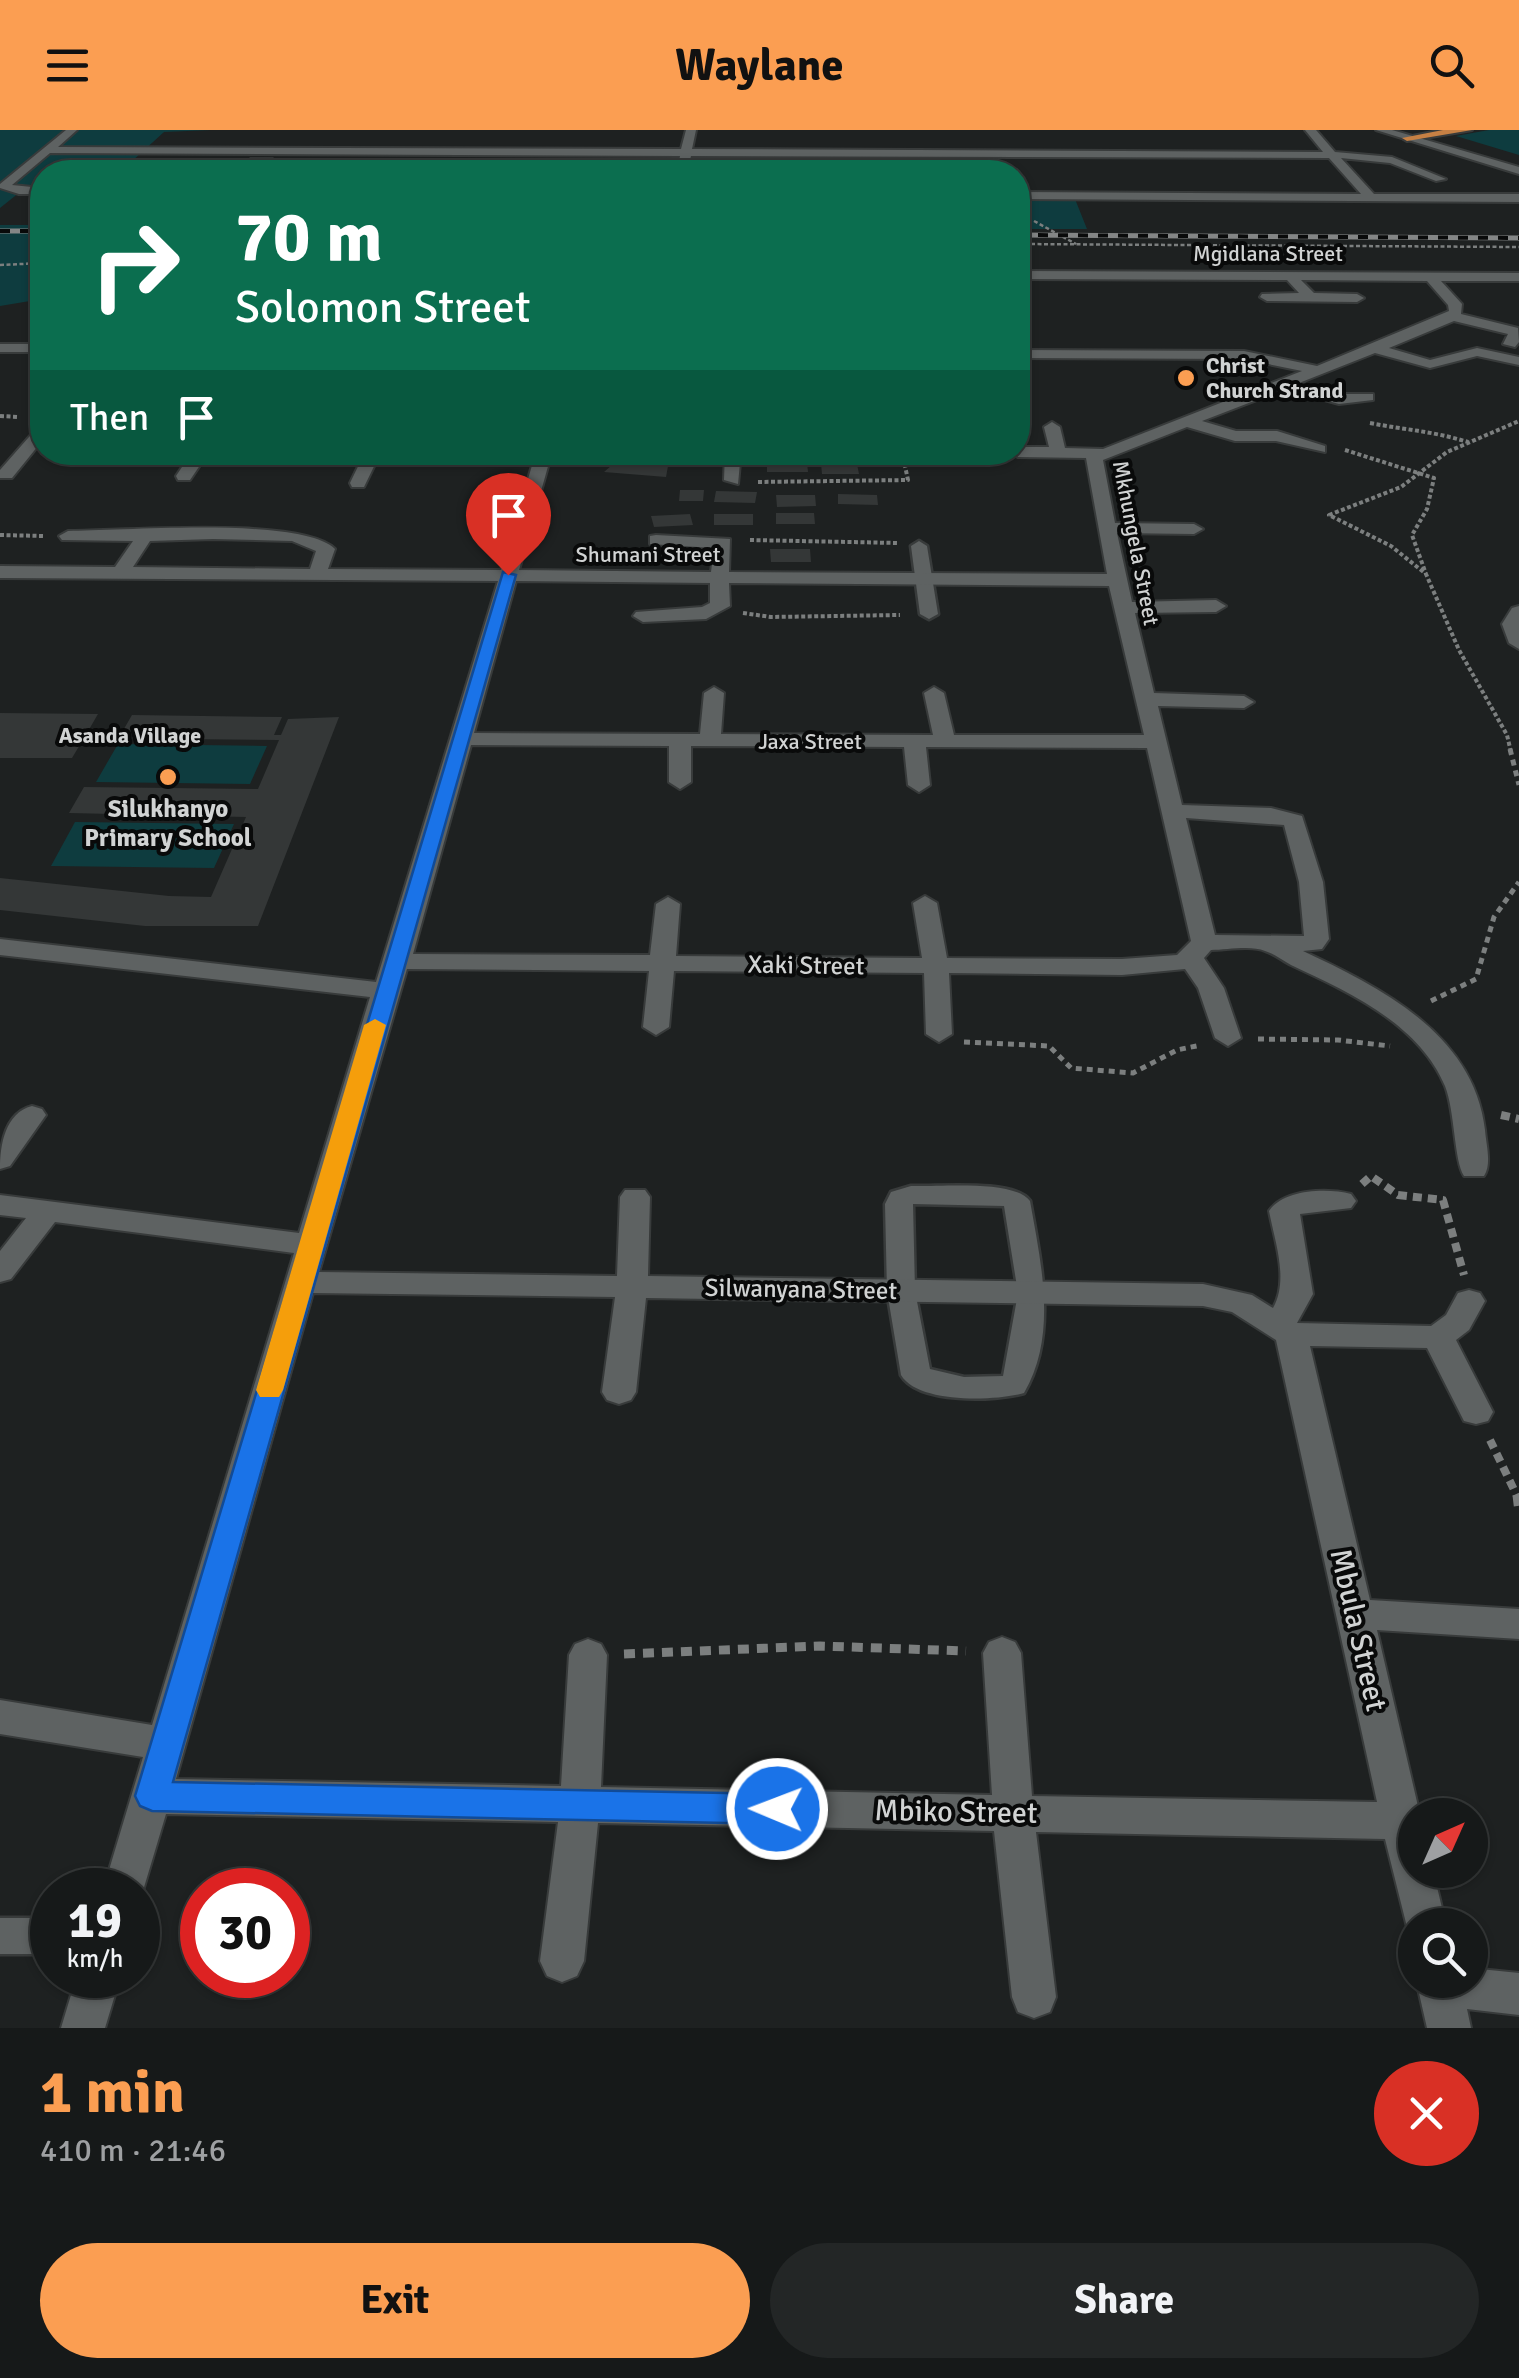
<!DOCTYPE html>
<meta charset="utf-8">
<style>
body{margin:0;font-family:Signika,sans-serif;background:#232626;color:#f1f3f6;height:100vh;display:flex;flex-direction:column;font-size:38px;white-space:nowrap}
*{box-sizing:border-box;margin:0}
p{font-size:32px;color:#9ea0a2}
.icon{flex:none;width:55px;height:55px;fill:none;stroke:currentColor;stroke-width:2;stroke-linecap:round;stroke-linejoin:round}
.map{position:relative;height:1898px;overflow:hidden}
.details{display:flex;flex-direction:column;background:#161919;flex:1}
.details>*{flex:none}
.hud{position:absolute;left:30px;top:30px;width:1000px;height:305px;border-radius:40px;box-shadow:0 2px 8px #0004,0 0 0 2px #353838;background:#0b6e4f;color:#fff;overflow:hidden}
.needle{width:65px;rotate:45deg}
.tools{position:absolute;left:1398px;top:1668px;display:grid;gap:20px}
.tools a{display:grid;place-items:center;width:90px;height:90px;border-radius:50%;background:#161919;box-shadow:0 2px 8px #0004,0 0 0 2px #353838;font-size:50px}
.speed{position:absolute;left:30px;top:1738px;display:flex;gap:20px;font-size:50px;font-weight:700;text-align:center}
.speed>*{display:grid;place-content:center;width:130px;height:130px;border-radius:50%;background:#161919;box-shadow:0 2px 8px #0004,0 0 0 2px #353838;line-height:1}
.speed small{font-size:25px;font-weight:400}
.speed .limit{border:15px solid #d22;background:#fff;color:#111}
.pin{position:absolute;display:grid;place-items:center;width:85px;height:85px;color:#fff;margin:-102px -42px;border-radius:50% 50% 50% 0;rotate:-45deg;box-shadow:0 0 10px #0007}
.pin .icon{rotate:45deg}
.me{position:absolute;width:110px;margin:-55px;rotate:271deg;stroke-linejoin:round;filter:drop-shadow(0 0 8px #0008)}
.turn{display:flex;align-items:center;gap:35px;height:210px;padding:0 40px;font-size:45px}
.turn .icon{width:130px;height:130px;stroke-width:2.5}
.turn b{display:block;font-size:70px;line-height:85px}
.then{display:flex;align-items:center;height:95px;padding:0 40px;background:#0003;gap:20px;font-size:38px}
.round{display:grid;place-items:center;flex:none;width:105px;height:105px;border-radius:52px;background:#232626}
.summary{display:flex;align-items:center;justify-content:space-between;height:170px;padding:0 40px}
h1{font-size:60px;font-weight:700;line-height:75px;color:#fb9e52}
.primary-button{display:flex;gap:20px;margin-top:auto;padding:20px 40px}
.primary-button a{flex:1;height:115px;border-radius:60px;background:#fb9e52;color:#111;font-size:40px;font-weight:700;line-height:115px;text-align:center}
.primary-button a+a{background:#232626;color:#f1f3f6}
header{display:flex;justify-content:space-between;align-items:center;height:130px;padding:0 40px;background:#fb9e52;color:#111;font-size:45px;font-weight:700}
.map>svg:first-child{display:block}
</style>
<header><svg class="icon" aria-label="menu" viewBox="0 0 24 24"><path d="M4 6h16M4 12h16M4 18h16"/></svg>Waylane<svg class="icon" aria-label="search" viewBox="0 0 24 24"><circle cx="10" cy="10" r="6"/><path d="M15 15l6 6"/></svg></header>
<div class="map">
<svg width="1519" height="1898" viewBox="0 0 1519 1898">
<rect width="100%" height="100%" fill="#1e2121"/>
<path fill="#0e3c3f" d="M0 0H211L164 2 120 42H42V62H20L0 78Z
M1489 0H1519V25L1456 6Z
M1018 69H1075L1087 99H1018Z
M0 95H42V169L0 176Z
M118 614 267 616 250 654 96 652Z
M75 692 234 694 214 738 51 736Z"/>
<path fill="#343737" d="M250 27H274L264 38 240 37Z
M767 332H807L808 342H767Z
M821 334H857L859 344H822Z
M612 335 668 336 666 347 604 342Z
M680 360H704L703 371H679Z
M716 361 757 362 755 373 714 372Z
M838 364 877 365 878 375 838 374Z
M776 365H815L816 376 777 377Z
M776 383H814L815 394H776Z
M690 384 693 395 654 397 651 386Z
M714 384H753V395H714Z
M770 419H810L811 432H771Z
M0 583 98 584 87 603 121 604 132 585 282 587 274 605H281L288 589 339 587 258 796H145L0 780V748L169 766 211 767 246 687 69 683 84 657 258 659 279 610 84 608 72 628H0Z"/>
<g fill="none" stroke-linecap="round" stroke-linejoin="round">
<g stroke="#383b3b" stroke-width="5">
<path id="service" d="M919 411 927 416 938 484 929 489 920 484 911 416Z
M911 1056C939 1057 1014 1049 1030 1071 1041 1133 1058 1205 1024 1263 996 1271 918 1274 901 1245L887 1161 885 1074 891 1062ZM913 1074 1004 1076 1018 1163 1003 1246 964 1247 930 1239 915 1161Z
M0 1788H52V1824H0Z"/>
</g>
<g stroke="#383b3b" stroke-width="4">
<path id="minor" d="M66 0H77L58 17 681 19 686 0H696L692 19 1323 22 1305 0H1316L1335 22 1392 27 1446 49 1436 51 1390 33 1341 28 1374 64H1519V72L1018 69V62L1361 64 1329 28 691 26 687 42H677L680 26 50 23 12 55 42 58V64H19L0 58V54Z
M1018 141 1519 143V151H1441L1462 174 1461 184 1518 198 1519 212 1515 217 1503 214 1508 204 1454 191 1389 218 1430 230 1477 218 1519 227V235L1477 226 1430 238 1375 223 1299 253 1339 264H1373V270L1339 274 1285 259 1202 291 1236 301H1277L1325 316V322L1276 311H1235L1187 297 1103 330 1115 393 1194 394 1203 399 1194 404 1117 403 1132 472 1216 470 1226 476 1216 482 1135 483 1154 563 1244 566 1254 572 1244 578 1158 576 1182 675 1271 678 1302 686 1323 752 1329 809 1322 819 1303 821C1380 857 1474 904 1485 1000 1486 1014 1492 1034 1484 1046H1464C1454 1031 1455 981 1445 956 1419 894 1349 862 1291 835 1283 831 1273 823 1265 821 1251 815 1226 820 1211 820L1204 828 1224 858 1241 908 1228 916 1215 908 1198 858 1185 839 1122 845 949 843 952 904 939 912 926 904 924 843 674 841 669 897 656 905 643 897 649 841 407 839 319 1142 617 1146 620 1067 625 1060H645L650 1067 648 1146 1203 1154 1252 1165 1273 1178C1289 1150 1275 1112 1269 1081 1284 1059 1327 1058 1351 1064L1356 1071 1351 1078 1300 1084 1313 1164 1297 1193 1431 1196 1446 1185 1458 1163 1469 1160 1480 1163 1485 1171 1469 1200 1456 1210 1493 1282 1488 1291 1476 1294 1464 1291 1427 1218 1310 1216 1370 1470 1519 1479V1509L1377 1500 1420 1685H1415V1740H1433L1446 1795H1415V1811L1410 1809 1385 1709 1036 1702 1056 1867 1050 1882 1034 1888 1018 1882 1012 1867 994 1701 598 1693 584 1831 577 1846 562 1852 547 1846 540 1831 558 1692 166 1684 139 1774 138 1760H103L143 1627 0 1604V1570L152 1595 294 1123 55 1092 11 1149 0 1152V1121L26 1088 0 1085V1065L299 1103 370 867 0 825V809L376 852 498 451 0 448V436L115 437 133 411 62 410 59 406 68 401C121 401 302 386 335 419L328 439 501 440 536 322H552L519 440 711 442 714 418 650 414V406L656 405 730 409 729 442 1107 444 1086 328 1018 327 1010 322H1018V317H1049L1044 297 1052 292 1060 297 1065 318 1103 319 1302 241 1244 229 1018 228V220L1244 221 1317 236 1449 181 1448 175 1427 151 1301 150 1314 163 1357 164 1364 168 1357 172 1267 171 1260 167 1262 164 1299 163 1287 150 1018 149ZM213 409 292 411 316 421 310 439 133 437 150 411ZM516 451 710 453V473L702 477 636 482 633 486 643 492 706 489 730 476 729 453 1109 456 1144 605H954L944 563 934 557 924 563 933 605 721 604 724 563 714 557 704 563 700 604 474 603ZM471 615 669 616V652L680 659 691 652V616L904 617 908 655 919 662 930 655 926 617 1147 618 1191 811 1177 825 1122 829 947 828 937 773 925 766 913 773 922 828 676 826 680 774 668 767 656 774 650 825 413 824ZM1186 688 1284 695 1299 752 1304 806 1215 805ZM313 1163 615 1167 602 1262 607 1270 619 1274 631 1270 636 1262 646 1168 1203 1176 1232 1182 1276 1210 1377 1672 1032 1666 1021 1523 1015 1512 1002 1507 989 1512 983 1523 992 1665 601 1657 607 1525 601 1514 588 1509 575 1514 569 1525 561 1656 176 1649Z
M0 214H42V222H0Z
M42 297V311L12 348H0V340L36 299Z
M192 322H209L190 350H178L176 346Z
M365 322H381L364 357H352L350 353Z
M725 322H741L738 354 724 350Z
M1519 476V519L1509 513 1502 494 1512 478Z
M32 976 42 979 46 985 10 1036 0 1039C0 1015 5 983 32 976Z
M1470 1838 1519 1843V1885L1467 1879 1471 1898H1427L1416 1850H1470Z
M77 1845H121L105 1898H61Z"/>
</g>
<g stroke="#383b3b" stroke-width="4">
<path id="secondary" d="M1376 0H1392L1519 37V44Z"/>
</g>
<g stroke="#383b3b" stroke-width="4">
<path id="trunk" d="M1443 0H1472L1407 11 1402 8Z"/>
</g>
<path stroke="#7c7f7f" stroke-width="2.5" stroke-dasharray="4 2.5" stroke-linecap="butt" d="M1034 91 1076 114
M1018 114 1519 117
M0 135 42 133"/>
<path stroke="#7c7f7f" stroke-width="4" stroke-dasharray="4 2.5" stroke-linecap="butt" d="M0 286 19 287
M1370 293C1406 300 1432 301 1468 312
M1345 320 1434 348 1427 379 1412 405 1426 444
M758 352 908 350 902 322
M0 405 44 406
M750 410 898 413
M743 483 771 487 900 485
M1511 622 1507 605 1459 520 1426 444 1391 416 1329 385 1401 357 1447 322 1519 291"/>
<path stroke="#7c7f7f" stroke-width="5" stroke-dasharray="6 5" stroke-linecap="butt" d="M1510 619 1519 655
M1431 871 1476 849 1494 787 1519 752
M1258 909 1338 910 1390 916
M964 912 1049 916 1071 938 1133 943 1177 920 1201 915"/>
<path stroke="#7c7f7f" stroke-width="8" stroke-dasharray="9 6" stroke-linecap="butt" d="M1501 985 1519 989
M1362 1054 1371 1046 1398 1065 1443 1070 1464 1145
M1490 1310 1518 1368"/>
<path stroke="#7c7f7f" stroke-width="9" stroke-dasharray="11 8" stroke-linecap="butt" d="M1517 1365 1519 1382
M624 1524 820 1516 966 1521"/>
<use href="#service" fill="#5e6262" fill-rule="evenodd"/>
<use href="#minor" fill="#5e6262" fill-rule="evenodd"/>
<use href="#secondary" fill="#5e6262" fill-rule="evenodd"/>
<use href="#trunk" fill="#c68044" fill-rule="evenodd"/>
<g stroke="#848686" stroke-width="5">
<path id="rail" d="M0 101H42
M1018 105 1519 108"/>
</g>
<use href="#rail" stroke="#090a0a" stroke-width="4" stroke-dasharray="10" stroke-linecap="butt"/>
</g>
<path fill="#1a73e8" stroke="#114b97" stroke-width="2.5" d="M503 442 516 445 173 1652 777 1664 789 1668 794 1679 789 1689 777 1694 152 1681 140 1676 135 1666Z"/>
<path fill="#f59e0b" d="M375 889 386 895 283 1260 279 1267H260L256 1260 364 895Z"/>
<g fill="#fb9e52" stroke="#090a0a" stroke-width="4">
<circle cx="1186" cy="248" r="10"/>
<circle cx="168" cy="647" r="10"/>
</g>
<g text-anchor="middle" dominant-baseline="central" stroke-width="8" stroke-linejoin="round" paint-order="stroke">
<g font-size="22" fill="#d1d3d3" stroke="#090a0a">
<text x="1268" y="123">Mgidlana Street</text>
<text transform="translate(1136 413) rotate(79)">Mkhungela Street</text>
<text x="648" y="424">Shumani Street</text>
<text x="810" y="611">Jaxa Street</text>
</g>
<g font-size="22" font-weight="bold" fill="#d1d3d3" stroke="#090a0a" text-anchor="start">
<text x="1206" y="235">Christ<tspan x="1206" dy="25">Church Strand</tspan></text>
</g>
<g font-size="22" font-weight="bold" fill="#d1d3d3" stroke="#090a0a">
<text x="130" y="605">Asanda Village</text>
</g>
<g font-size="25" font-weight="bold" fill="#d1d3d3" stroke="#090a0a">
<text x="168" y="678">Silukhanyo<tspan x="168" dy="29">Primary School</tspan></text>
</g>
<g font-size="25" fill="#d1d3d3" stroke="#090a0a">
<text transform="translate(806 835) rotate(1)">Xaki Street</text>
<text transform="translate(801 1159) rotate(1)">Silwanyana Street</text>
</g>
<g font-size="30" fill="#d1d3d3" stroke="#090a0a">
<text transform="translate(1358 1500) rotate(77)">Mbula Street</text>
<text transform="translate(956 1682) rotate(1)">Mbiko Street</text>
</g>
</g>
</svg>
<div class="tools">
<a><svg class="needle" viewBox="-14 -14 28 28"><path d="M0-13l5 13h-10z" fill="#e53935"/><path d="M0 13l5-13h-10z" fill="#9ea0a2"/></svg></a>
<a><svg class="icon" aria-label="search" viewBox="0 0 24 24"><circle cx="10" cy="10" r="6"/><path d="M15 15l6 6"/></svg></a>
</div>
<div class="speed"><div>19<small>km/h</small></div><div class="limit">30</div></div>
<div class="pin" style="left:508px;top:445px;background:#d93025"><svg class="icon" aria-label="arrive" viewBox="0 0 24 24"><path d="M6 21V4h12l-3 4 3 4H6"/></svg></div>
<svg class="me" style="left:777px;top:1679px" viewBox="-20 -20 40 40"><circle r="17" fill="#1a73e8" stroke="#fff" stroke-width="3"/><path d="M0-11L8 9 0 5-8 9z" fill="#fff"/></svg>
<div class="hud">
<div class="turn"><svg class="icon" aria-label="right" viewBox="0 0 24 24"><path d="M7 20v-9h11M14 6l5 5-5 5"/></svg><div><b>70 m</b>Solomon Street</div></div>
<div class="then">Then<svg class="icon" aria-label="arrive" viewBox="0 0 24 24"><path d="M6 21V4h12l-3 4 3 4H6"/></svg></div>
</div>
</div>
<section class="details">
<div class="summary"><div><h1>1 min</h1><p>410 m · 21:46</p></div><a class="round" style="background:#d93025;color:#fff"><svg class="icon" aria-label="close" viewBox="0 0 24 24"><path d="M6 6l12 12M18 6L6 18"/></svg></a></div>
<div class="primary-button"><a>Exit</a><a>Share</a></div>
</section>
